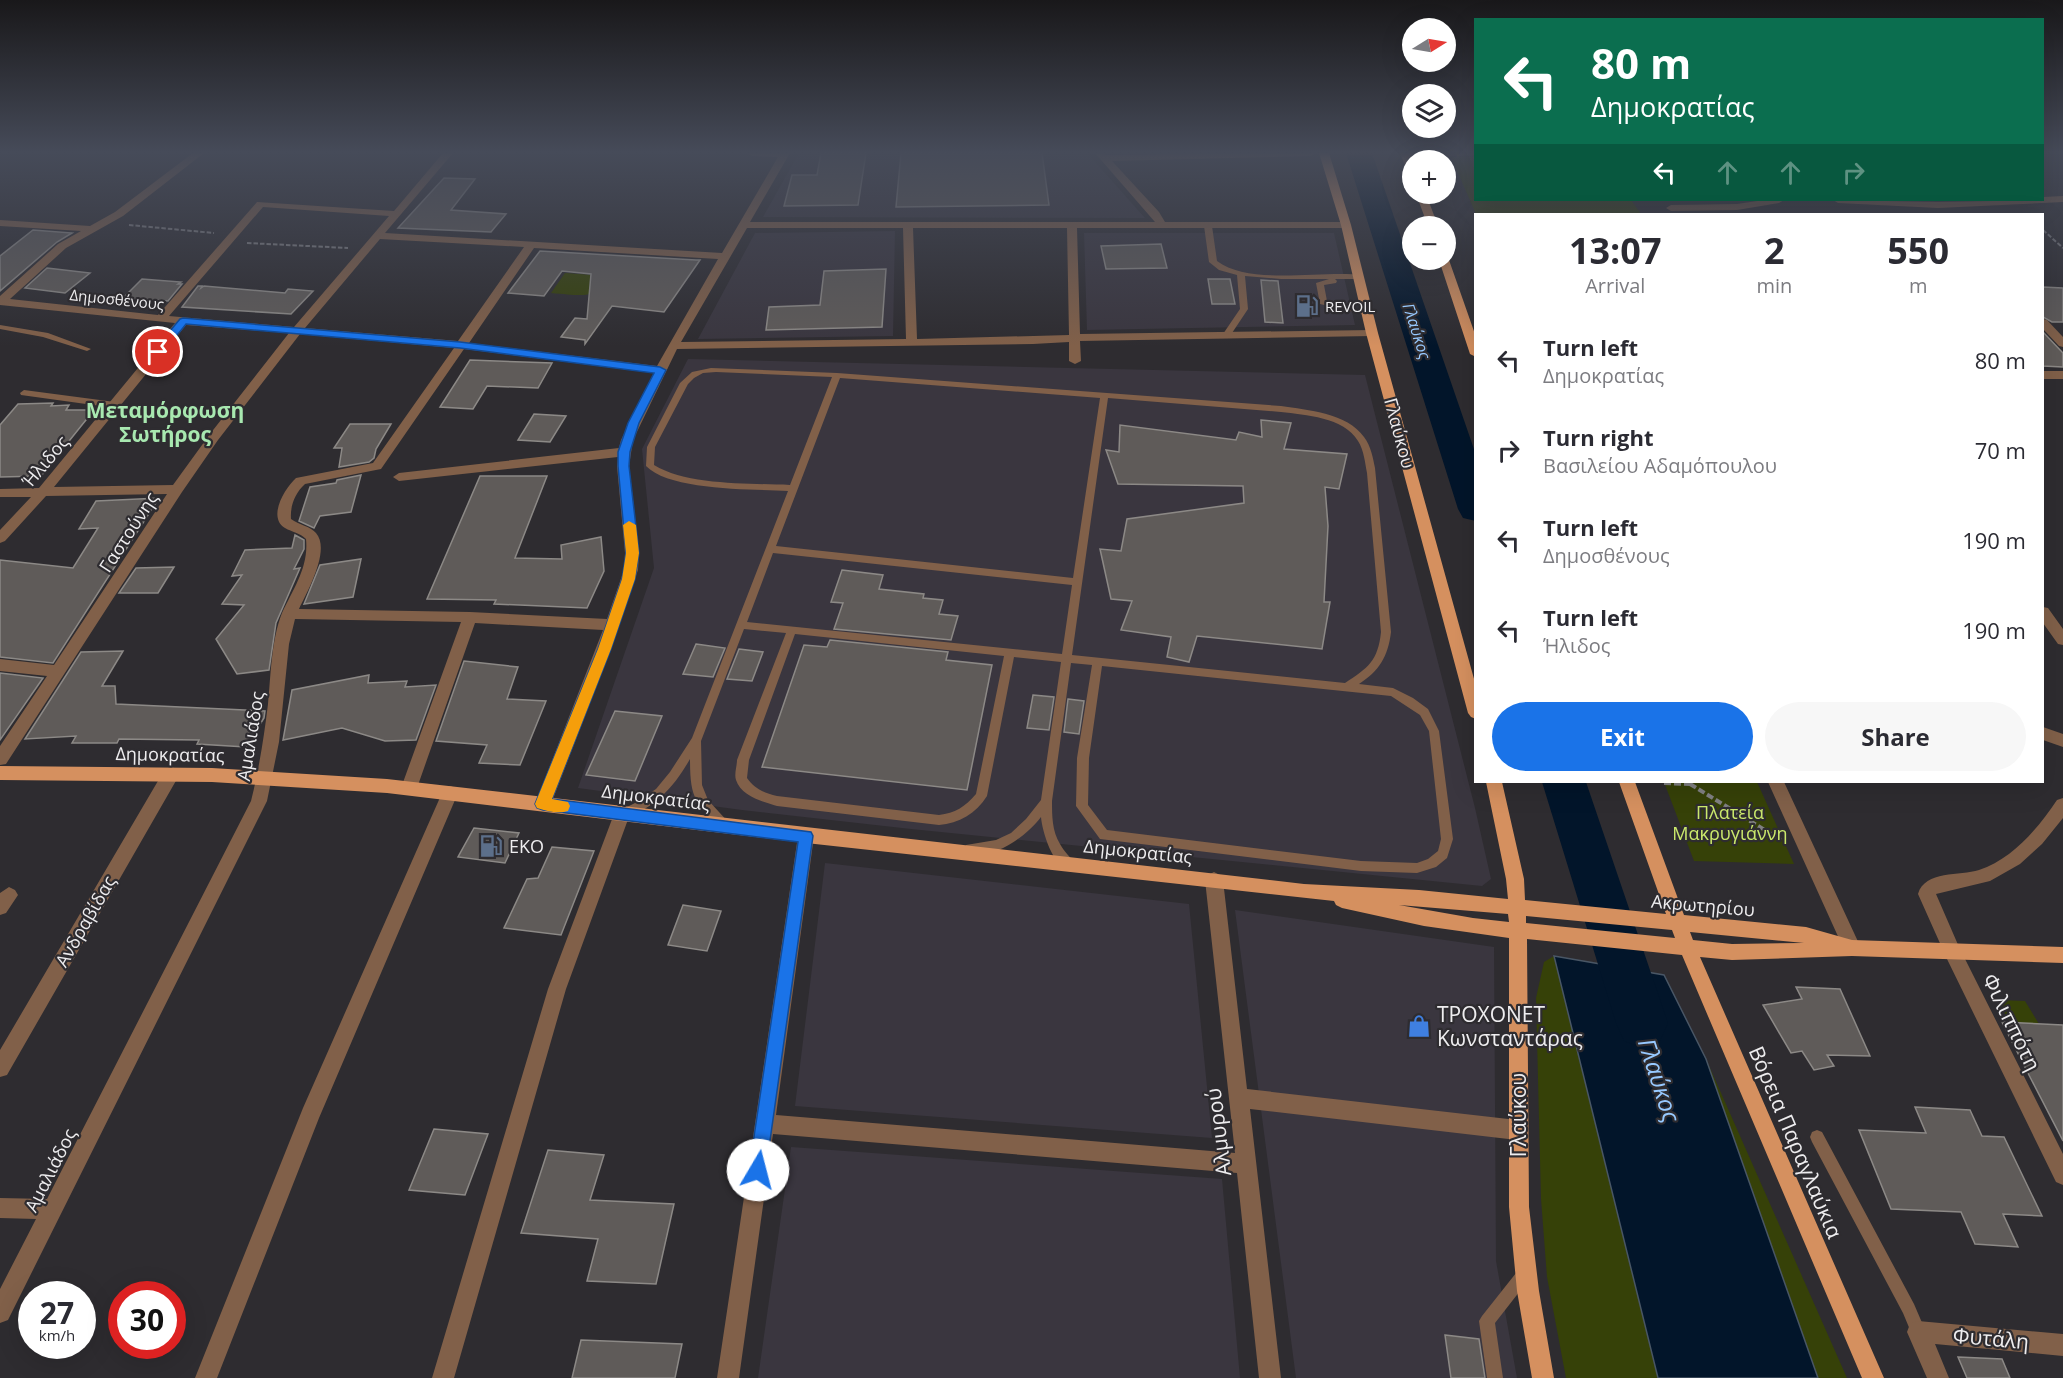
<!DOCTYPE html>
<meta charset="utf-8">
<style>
body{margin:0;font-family:"Open Sans",sans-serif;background:#f7f7f7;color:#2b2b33;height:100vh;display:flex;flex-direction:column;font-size:22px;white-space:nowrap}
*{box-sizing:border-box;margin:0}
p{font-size:20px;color:#7c7c81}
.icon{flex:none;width:33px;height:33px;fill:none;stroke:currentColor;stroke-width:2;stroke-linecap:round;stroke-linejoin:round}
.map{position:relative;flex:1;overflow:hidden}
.details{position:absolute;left:1474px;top:213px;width:570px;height:570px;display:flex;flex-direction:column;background:#fff;border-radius:0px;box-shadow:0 6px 24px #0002}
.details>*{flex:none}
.top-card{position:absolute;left:1474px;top:18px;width:570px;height:183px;border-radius:0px;box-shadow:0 6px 24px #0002;background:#0b6e4f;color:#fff;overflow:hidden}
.needle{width:39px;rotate:79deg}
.tools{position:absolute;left:1402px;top:18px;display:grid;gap:12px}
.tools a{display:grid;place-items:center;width:54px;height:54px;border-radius:50%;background:#fff;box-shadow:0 6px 24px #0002;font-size:30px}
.speed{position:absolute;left:18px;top:1281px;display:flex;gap:12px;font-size:30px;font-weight:700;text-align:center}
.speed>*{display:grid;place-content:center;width:78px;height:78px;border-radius:50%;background:#fff;box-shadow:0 6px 24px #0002;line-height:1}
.speed small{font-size:15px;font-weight:400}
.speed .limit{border:9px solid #d22;background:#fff;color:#111}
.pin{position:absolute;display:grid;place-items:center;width:51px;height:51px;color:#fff;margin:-26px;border:3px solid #fff;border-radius:50%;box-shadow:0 2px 6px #0007}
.me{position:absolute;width:66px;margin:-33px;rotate:8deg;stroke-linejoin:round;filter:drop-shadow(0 0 4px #0008)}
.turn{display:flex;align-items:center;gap:21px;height:126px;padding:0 18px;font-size:27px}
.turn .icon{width:78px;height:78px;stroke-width:2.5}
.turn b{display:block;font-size:42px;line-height:51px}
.lanes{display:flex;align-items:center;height:57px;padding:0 18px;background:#0003;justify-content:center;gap:30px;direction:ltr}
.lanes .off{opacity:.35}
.eta{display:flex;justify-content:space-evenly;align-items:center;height:102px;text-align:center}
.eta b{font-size:36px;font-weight:700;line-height:42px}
.button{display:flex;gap:12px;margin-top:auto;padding:12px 18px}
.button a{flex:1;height:69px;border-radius:36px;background:#1a73e8;color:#fff;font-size:24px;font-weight:700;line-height:69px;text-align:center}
.button a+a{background:#f7f7f7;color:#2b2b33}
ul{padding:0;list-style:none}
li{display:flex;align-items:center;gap:18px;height:90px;padding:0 18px}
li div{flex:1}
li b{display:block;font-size:22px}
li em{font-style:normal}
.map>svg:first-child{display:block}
</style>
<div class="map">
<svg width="2063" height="1378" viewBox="0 0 2063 1378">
<rect width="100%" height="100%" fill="#2e2c30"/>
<path fill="#3a363f" d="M799 153H1087L1145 218 763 217Z
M895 231 893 336 698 339 755 233Z
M1084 233H1334L1355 325 1087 330Z
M688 359 1365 375 1475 808 1491 879 1482 886 911 829 742 810 578 788 654 568 642 449Z
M825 863 1189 904 1212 1138 795 1106Z
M1235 910 1494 947 1496 1261 1517 1378H1296Z
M791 1147 1222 1179 1240 1378H758Z"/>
<path fill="#364108" d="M1476 156V200H1631L1641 214H1476L1451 157Z
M565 273 620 277C590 299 587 296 551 293Z
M1664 782H1757L1794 864 1694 861Z
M1554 956 1559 973 1658 1378H1566L1547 1277 1541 1199 1536 998 1544 962Z
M1998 1000 2025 1001 2039 1024 2009 1022Z
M1706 1059 1847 1378H1818Z"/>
<path fill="#02152a" stroke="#495665" stroke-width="1.5" d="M1554 956 1664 975 1706 1059 1818 1378H1658Z"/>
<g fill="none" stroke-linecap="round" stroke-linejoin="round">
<path fill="#02152a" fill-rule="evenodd" d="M1346 153H1372L1476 455V521L1463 518 1458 509Z
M1542 782H1586L1668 1023 1660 1041 1642 1048 1624 1041 1616 1023Z"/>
</g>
<path fill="#5f5b59" stroke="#8c8986" stroke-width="1.5" d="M821 153H866L858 205 784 206 792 175H817Z
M901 153H1042L1049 205 896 207Z
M444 178 475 179 451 210 506 214 491 232 398 228Z
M33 230 72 233 57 242 0 291V256Z
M1161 244 1167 268 1106 269 1101 246Z
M540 251 696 260H700L664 312 612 306 585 344V340L561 337 575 318 587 319 591 274 562 271 544 296 508 293Z
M47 268 90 273 65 293 25 288Z
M886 269 882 327 766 330 769 307 820 305 824 271Z
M142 279 181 282 178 284H182L168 301 123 298Z
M1208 279H1230L1235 304H1212Z
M1261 280 1278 281 1283 323 1265 322Z
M198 286H202L201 288 204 286 285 293 288 289 313 291 291 314 182 307Z
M2043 287 2063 288V322H2052L2043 317Z
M2043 332 2063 353V367L2043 366Z
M470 360 552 363 538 388 487 386 473 409 440 407Z
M53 403 51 406 69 405 66 410H94L41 476 0 477V425L18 404Z
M534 414 566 416 550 442 518 440Z
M1261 420 1291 423 1284 449 1347 454 1339 489 1325 487 1328 526 1324 602H1330L1322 649 1197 636 1189 662 1167 657 1171 637 1121 630 1132 601 1111 599 1100 549 1121 551 1127 519 1244 503 1243 486 1118 484 1106 450 1119 452 1120 425 1236 440 1239 432 1262 437Z
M350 424H391L376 449 374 458 369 462 339 467 342 448H334Z
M361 475 351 512 320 516 314 528 299 521 310 487 336 483 337 480Z
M480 476H547L515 558 562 559 561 545 601 537 604 571 587 608 494 604 496 600 427 599Z
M159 498 53 663 0 657V560L73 568 98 528 79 529 96 501Z
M295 535 304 540V549L294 569 300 568 276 623 269 670 237 674 216 639 244 605 222 604 242 575 232 576 245 550 292 548Z
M361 559 353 597 304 604 320 565Z
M174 567 158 593H119L136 568Z
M842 570 883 575 879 589 924 594 923 598 943 600 939 614 958 616 951 640 834 629 843 603 831 602Z
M830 640 948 652 946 660 992 665 967 790 762 767 804 645 827 647Z
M696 644 725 648 713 677 683 674Z
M739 649 763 652 752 681 727 679Z
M123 651 102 686H115L116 704 265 711 264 718 246 747 197 744 199 740 119 739 117 743H72L76 736 25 739 81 652Z
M464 661 518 667 507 699 546 701 520 765 479 763 487 745 436 741Z
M0 673 43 678 0 740Z
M369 675 368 683 407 681 405 687 436 685 416 740 385 741 342 728 283 740 292 690Z
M1033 695 1054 697 1049 730 1027 728Z
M1068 699 1084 701 1079 734 1064 732Z
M615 711 662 716 635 781 586 775Z
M474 828 519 833 505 863 458 857Z
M552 847 594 851 561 935 504 928 527 879 538 878Z
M683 905 721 911 707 951 668 945Z
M1796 987 1840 989 1870 1056 1827 1055 1834 1066 1814 1070 1802 1051 1791 1053 1763 1005 1802 999Z
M2002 1022 2063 1025V1141L2031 1079Z
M1915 1107 1970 1110 1982 1136 2004 1137 2042 1216 2003 1214 2018 1247 1975 1244 1961 1212 1891 1209 1859 1130 1926 1133Z
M434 1129 488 1134 465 1195 409 1190Z
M548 1150 604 1155 590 1200 674 1204 656 1284 587 1281 598 1239 521 1233Z
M1445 1335 1479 1339 1485 1378H1451Z
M581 1340 682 1344 675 1378H572Z
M1958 1357 2002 1359 2010 1378H1967Z"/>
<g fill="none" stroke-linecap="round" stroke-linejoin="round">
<path stroke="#818083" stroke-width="2" stroke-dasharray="4.5 2" stroke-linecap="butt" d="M129 225 214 233
M2043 230 2063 248
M247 243 348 248"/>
<path stroke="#818083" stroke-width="4" stroke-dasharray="7 3" stroke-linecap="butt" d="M1664 783 1690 784 1693 782
M1690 784 1781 840"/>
<path fill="#816049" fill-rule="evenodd" d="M1208 224 1212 226 1217 261C1250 286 1321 270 1362 275L1363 277 1359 279H1335L1337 281 1336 283 1324 285 1327 301 1371 313 1367 315 1320 304 1316 283 1329 279H1281L1245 276 1248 309 1230 336H1224L1223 334 1240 309 1237 275 1219 270 1209 262 1204 226Z
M0 325 48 333 91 349 87 351 43 337 0 329Z
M711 368 837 373 1281 406C1308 410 1347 413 1364 437 1371 446 1373 458 1375 468L1391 632C1388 657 1379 671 1359 684L1393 688 1413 698 1428 709 1439 731 1453 839 1447 858 1436 867 1417 873 1361 871 1100 839 1076 806 1077 758 1092 665 1071 663 1052 801C1052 816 1052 831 1060 844 1064 852 1071 857 1075 864L1073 868C1054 873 1042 831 1041 817 1026 837 992 861 966 853L964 849 966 845 996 840 1011 833 1026 819 1041 800 1061 662 1014 657 987 796C976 814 959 823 939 825L777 806C763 802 741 796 736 780 734 774 737 766 737 760L786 633 744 629 701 741 702 785 708 800 730 824 732 827 730 830 726 832 722 830C695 802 690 799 690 759 674 787 656 807 625 818L621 816 619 813 621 810 635 803 656 789 670 772 692 738 788 491C753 489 670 491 646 466L647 447 680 383 692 372ZM703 373 716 372 832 377 790 485C751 483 688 486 654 465L655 447 688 384 694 378ZM840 378 1100 398 1073 578 776 546ZM1108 398 1281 412C1305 415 1344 417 1358 441 1364 450 1365 463 1367 473L1381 632C1378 661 1368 668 1345 683L1072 655ZM773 553 1072 585 1062 654 747 622ZM795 634 1004 656 976 794C965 807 955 813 939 815L777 796C764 793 755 789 747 778L749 760ZM1102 666 1391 696 1420 715 1429 731 1441 839 1438 851 1428 859 1417 863 1361 861 1107 830 1088 805 1089 758Z
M24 390 115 402 119 405 115 408 21 395 20 393Z
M1817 1130 1822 1132 1914 1304 1926 1332 1923 1337 1918 1340 1913 1337 1903 1313 1812 1142 1810 1137 1812 1132Z
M1525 1266 1530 1268 1532 1273 1530 1278 1495 1323 1503 1378H1487L1479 1321 1482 1316 1520 1268Z"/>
<path fill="#816049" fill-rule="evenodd" d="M193 153H204L123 216 66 248 10 299 158 315 257 202 394 211 443 153H453L385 233 722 253 778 157 752 156 747 153H790L750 222H1155L1095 153 1107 155 1316 153 1311 156 1112 161 1159 212 1165 222H1346L1351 225 1346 228H1077L1080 334 1372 330 1378 333 1372 336 1080 341 1081 361 1075 364 1069 361V342L1033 344 677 349 633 440 629 466 639 553 638 570 611 649 551 804 549 809 543 811 537 809 535 804 603 630 475 623 417 788 415 793 409 795 403 793 401 788 461 622 295 619 289 644 279 742 267 801 8 1320 0 1323V1289L36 1219 0 1218V1198L47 1199 251 801C259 769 264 737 268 704 271 675 271 641 282 613 293 589 309 567 306 539 300 533 292 532 285 528 267 517 285 488 296 478L373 463 454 348 300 334 218 440 182 492 6 764 0 765V746L47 676 0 671V659L54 665 167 494 46 496 5 541 0 543V530L31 497H0V489L39 488 175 323 0 305V296L58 244 81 231 0 226V220L90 226 115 212ZM263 207 389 216 294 327 169 316ZM747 228H903L906 339 681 342ZM913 228H1067L1069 335 917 339ZM380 239 524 247 458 341 305 328ZM534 248 718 259 657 366 469 343ZM186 325 289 333 210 434 173 485 54 487ZM464 349 654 373 621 440 619 448 399 473 393 477 399 481 618 457 617 466 625 553 624 570 607 619 470 612 299 609C307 592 331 550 316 533 310 526 299 525 291 519 290 506 295 493 305 484L381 469Z
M1403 153H1476V155L1406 158 1401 155Z
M2063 196V202L1938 208 1838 203 1833 200 1938 202 2043 200V197Z
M1764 200H1784L1779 203 1737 210 1671 211 1666 208 1671 205 1737 204Z
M2043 319 2047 320 2063 337V347L2059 346 2043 329Z
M2043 371H2063V379H2043Z
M2043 607 2048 608 2063 629V645L2058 644 2043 623Z
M2043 727 2063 734V747L2043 740Z
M171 767 177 769 179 774 177 779 7 1075 0 1077V1050L165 769Z
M1768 782H1784L1861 948 1858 954 1852 956 1846 954Z
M450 786 456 788 458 793 319 1118 217 1378H195L303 1108 442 793 444 788Z
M2063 798V818L2042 844 2020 864 1990 881 1936 894 1959 947 2063 1154V1185L2056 1182 1947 959 1918 894C1925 870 1960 876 1979 870 2013 859 2038 828 2057 800Z
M622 807 628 809 630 814 566 989 454 1378H432L548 989 614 814 616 809Z
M806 829 812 831 814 836 776 1115 1235 1153 1205 880 1208 875 1214 872 1220 875 1223 880 1247 1089 1517 1120 1524 1123 1527 1130 1524 1137 1517 1140 1250 1109 1281 1378H1259L1237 1173 773 1134 739 1378H717L798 836 800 831Z
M9 887 15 890 18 895 6 913 0 915V893Z
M1918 1321 2063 1334V1356L1935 1344 1949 1378H1927L1907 1332 1910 1324Z"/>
<path fill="#d5905f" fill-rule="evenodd" d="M1319 153H1329L1351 225 1378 333 1476 686V719L1471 717 1468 713 1366 333 1341 225Z
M1400 153H1410L1413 161V176L1408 173Z
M1416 194H1426L1438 226H1428Z
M1446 257 1449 260 1476 337V357L1470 354 1439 260H1446Z
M0 766 212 768 387 779 1304 884 1419 890 1508 899 1506 879 1486 782H1502L1524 879 1525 900 1666 914 1619 782H1635L1684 915 1806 927 1852 940 2063 947V963L1852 956 1732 960 1700 957 1884 1378H1862L1682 955 1527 939 1529 1207 1539 1291 1554 1378H1532L1517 1291 1509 1207V938L1424 926 1342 908 1336 905 1334 901 806 843 387 793 212 782 0 780ZM1399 905 1508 914 1509 922 1473 918ZM1526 916 1672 930 1675 938 1526 923ZM1690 932 1804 943 1732 944 1693 940Z"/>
</g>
<linearGradient id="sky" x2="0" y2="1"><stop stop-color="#19181a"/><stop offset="0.44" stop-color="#464b59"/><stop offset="1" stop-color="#464b59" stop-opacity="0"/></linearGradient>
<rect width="2063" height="346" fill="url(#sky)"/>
<path fill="#1a73e8" stroke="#114b97" stroke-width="1.5" d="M183 318 460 342 660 367 666 370 639 423 630 452 629 466 639 553 635 579 611 649 552 799 811 832 813 836 765 1176 758 1179 752 1176 749 1170 798 842 543 810 537 808 535 804 598 649 622 579 626 553 618 466V452L628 423 654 373 460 348 186 324 162 354H154V350L180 319Z"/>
<path fill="#f59e0b" d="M629 521 636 525 639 553 635 579 611 649 552 799 568 802 570 806 568 811C559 814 546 811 537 808L535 804 598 649 622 579 626 553 623 525Z"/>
<defs>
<g id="fuel-bare" transform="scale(1.8)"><path d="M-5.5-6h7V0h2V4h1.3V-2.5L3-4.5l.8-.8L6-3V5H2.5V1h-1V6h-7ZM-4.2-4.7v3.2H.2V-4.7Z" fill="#5c6f8a" stroke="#2e2c30" stroke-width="2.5" paint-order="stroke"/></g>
<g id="shop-bare" transform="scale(1.8)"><path d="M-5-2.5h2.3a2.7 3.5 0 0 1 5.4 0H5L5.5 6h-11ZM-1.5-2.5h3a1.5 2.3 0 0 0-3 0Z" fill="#3f7fe0" stroke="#2e2c30" stroke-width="2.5" paint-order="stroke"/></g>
</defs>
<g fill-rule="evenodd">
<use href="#fuel-bare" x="1307" y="306"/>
<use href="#fuel-bare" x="491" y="846"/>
<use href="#shop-bare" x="1419" y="1026"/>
</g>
<g text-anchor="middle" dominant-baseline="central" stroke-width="4.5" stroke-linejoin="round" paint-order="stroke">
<g font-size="15" fill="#eeedef" stroke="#2e2c30">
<text transform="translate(117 299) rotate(6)">Δημοσθένους</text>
</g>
<g font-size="15" fill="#eeedef" stroke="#2e2c30" text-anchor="start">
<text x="1325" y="306">REVOIL</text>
</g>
<g font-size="16" font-style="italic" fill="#97c9ff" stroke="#2e2c30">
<text transform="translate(1417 331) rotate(72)">Γλαύκος</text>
</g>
<g font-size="18" fill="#eeedef" stroke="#2e2c30">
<text transform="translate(1400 433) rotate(75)">Γλαύκου</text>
<text transform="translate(45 461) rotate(-50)">Ήλιδος</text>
<text transform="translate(128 532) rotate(-57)">Γαστούνης</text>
<text transform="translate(250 736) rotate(-81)">Αμαλιάδος</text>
<text transform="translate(170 754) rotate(1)">Δημοκρατίας</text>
<text transform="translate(656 797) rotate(7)">Δημοκρατίας</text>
<text transform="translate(1138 851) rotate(6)">Δημοκρατίας</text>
<text transform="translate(1703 905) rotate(5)">Ακρωτηρίου</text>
<text transform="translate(85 921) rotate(-60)">Ανδραβίδας</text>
<text transform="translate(50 1170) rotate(-63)">Αμαλιάδος</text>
</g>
<g font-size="18" fill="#cbe96c" stroke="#2e2c30">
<text x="1730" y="812">Πλατεία<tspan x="1730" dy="21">Μακρυγιάννη</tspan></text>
</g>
<g font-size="18" fill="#eeedef" stroke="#2e2c30" text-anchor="start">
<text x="509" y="846">EKO</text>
</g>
<g font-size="21" font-weight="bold" fill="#a8e8b0" stroke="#2e2c30">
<text x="165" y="410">Μεταμόρφωση<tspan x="165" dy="24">Σωτήρος</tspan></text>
</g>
<g font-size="21" fill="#eeedef" stroke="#2e2c30" text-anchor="start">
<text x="1437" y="1014">ΤΡΟΧΟΝΕΤ<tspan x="1437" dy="24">Κωνσταντάρας</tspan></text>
</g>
<g font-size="21" fill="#eeedef" stroke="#2e2c30">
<text transform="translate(2012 1022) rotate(64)">Φιλιππότη</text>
<text transform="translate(1518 1115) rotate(-90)">Γλαύκου</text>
<text transform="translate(1218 1132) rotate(-97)">Αλμυρού</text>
<text transform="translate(1796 1142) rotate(67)">Βόρεια Παραγλαύκια</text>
<text transform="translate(1991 1338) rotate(5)">Φυτάλη</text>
</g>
<g font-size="24" font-style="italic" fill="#97c9ff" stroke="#2e2c30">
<text transform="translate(1660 1080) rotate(72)">Γλαύκος</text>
</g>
</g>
</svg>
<div class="tools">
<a><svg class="needle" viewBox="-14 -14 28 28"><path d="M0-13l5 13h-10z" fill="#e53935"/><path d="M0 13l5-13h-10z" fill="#7c7c81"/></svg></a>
<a><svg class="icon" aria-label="layers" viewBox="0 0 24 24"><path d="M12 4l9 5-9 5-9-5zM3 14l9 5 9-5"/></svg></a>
<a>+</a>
<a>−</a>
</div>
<div class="speed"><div>27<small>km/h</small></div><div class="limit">30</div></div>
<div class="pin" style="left:158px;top:352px;background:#d93025"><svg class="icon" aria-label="arrive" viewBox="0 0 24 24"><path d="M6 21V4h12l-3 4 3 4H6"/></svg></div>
<svg class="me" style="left:758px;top:1170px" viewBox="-20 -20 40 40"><circle r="19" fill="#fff"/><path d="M0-13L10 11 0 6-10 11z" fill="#1a73e8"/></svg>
<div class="top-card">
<div class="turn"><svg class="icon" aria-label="left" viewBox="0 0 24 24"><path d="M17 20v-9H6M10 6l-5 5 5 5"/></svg><div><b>80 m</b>Δημοκρατίας</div></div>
<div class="lanes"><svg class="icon" aria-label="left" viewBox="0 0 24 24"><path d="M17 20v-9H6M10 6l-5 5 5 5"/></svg><svg class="icon off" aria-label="ahead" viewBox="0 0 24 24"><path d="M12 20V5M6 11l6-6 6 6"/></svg><svg class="icon off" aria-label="ahead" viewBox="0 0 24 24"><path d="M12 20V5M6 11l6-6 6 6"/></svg><svg class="icon off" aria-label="right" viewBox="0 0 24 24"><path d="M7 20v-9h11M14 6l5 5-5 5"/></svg></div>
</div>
<section class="details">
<div class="eta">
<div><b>13:07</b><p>Arrival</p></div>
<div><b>2</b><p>min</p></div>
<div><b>550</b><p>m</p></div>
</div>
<ul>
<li><svg class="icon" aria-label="left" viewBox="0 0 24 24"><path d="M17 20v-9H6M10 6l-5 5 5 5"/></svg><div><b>Turn left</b><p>Δημοκρατίας</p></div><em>80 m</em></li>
<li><svg class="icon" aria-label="right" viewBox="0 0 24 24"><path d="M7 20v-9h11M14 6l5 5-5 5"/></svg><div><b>Turn right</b><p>Βασιλείου Αδαμόπουλου</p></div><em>70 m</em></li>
<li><svg class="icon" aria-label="left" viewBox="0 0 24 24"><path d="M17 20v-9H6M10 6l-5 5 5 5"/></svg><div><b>Turn left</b><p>Δημοσθένους</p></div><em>190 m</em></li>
<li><svg class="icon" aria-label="left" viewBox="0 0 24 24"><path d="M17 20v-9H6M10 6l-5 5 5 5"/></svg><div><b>Turn left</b><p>Ήλιδος</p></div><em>190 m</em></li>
</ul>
<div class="button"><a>Exit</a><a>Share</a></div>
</section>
</div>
